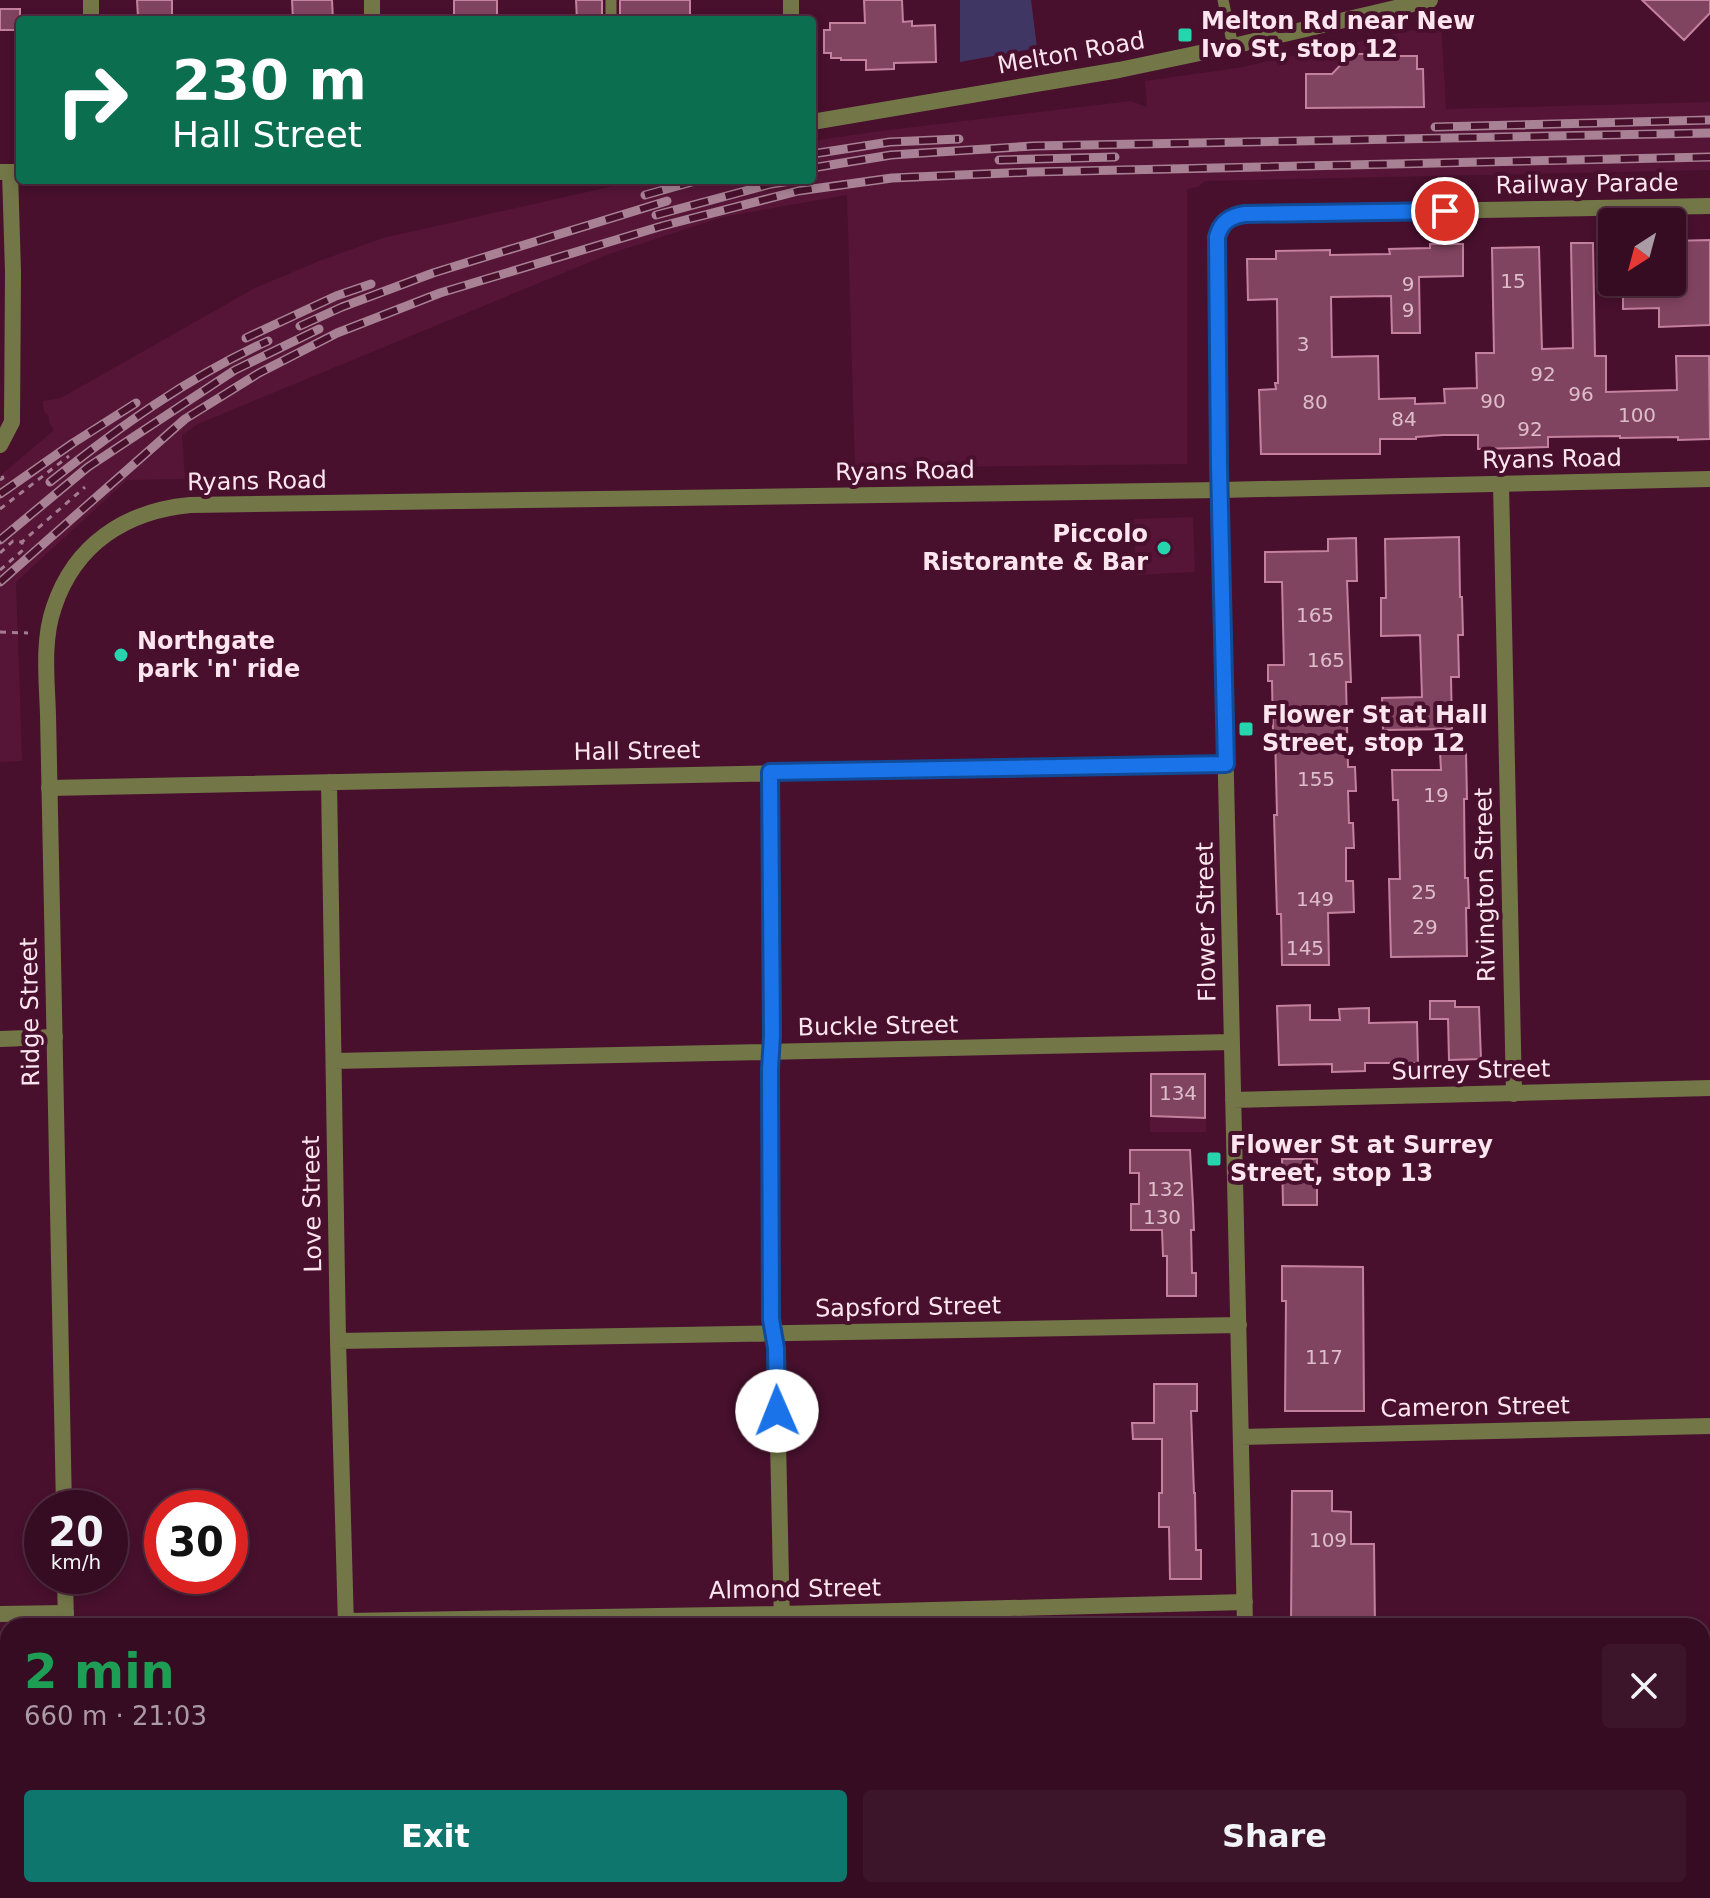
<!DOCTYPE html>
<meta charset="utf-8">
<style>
body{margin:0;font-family:"DejaVu Sans",sans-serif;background:#3d152a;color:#f1f3f6;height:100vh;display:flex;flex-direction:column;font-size:30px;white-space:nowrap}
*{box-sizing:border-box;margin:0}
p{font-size:26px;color:#aa9ba5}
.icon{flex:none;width:44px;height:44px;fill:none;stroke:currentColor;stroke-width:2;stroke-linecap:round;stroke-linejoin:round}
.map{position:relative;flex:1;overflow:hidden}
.panel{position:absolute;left:0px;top:1618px;width:1710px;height:280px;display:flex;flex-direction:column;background:#360c22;border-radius:24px 24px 0 0;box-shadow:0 4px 12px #0003,0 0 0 2px #502c40}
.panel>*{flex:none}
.guide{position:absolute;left:16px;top:16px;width:800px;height:168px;border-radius:8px;box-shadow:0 4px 12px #0003,0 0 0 2px #502c40;background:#0b6e4f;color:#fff;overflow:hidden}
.needle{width:52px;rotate:216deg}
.buttons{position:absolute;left:1598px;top:208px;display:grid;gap:16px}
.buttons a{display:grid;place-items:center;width:88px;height:88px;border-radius:8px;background:#360c22;box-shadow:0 4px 12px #0003,0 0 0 2px #502c40;font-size:40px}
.speed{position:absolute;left:24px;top:1490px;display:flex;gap:16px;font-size:40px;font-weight:700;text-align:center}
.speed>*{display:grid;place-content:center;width:104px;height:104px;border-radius:50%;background:#360c22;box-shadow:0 4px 12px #0003,0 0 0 2px #502c40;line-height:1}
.speed small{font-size:20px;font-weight:400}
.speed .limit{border:12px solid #d22;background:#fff;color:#111}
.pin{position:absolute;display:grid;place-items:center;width:68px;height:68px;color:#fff;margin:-34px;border:4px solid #fff;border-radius:50%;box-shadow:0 2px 8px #0007}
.me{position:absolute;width:88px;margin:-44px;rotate:359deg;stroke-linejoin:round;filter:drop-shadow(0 0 6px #0008)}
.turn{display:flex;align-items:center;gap:28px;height:168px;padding:0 24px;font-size:36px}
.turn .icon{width:104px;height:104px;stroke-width:2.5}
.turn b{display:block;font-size:56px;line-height:68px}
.round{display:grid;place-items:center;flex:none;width:84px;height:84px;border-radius:8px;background:#3d152a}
.headline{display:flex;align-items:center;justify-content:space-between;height:136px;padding:0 24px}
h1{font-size:48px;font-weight:800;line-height:60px;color:#1e9e55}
.cta{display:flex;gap:16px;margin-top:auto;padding:16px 24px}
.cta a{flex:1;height:92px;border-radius:8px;background:#0f766e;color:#fff;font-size:32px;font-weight:800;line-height:92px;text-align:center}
.cta a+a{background:#3d152a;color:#f1f3f6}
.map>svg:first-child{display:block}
</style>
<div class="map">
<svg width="1710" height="1898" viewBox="0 0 1710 1898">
<rect width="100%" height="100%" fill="#48102d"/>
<path fill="#561537" d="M1441 24 1446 109 1710 102V170L1205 181 1198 187 1187 189V464L855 468 847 195 723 217 609 254 198 424 182 435 185 479 127 480 16 582 22 761 0 762V476L54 430 49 422V416L44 412 43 401 61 398 253 289 319 261 383 238 640 180H812V141L881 131 1131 101 1147 107 1145 81 1237 68Z
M1193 517 1195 572 1136 575 1134 519Z
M1150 1073H1205L1206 1132H1150Z"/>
<path fill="#403664" d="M960 0H1031L1037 48 960 62Z"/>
<path fill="#814460" stroke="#c4819e" stroke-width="2" d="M137 0H172V16L138 17Z
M292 0H332L333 20H293Z
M454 0H497V19H454Z
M576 0H602V20H577Z
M620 0H690V20H620Z
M864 0H902L903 22 912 21V26L935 25 936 62 894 63V69L866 70V60H841V58H831V53H824V30H830V23H865Z
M1642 0H1710V13L1684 40Z
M0 9H20V30H0Z
M1351 54H1384V56H1417V69H1423L1424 107 1306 108V74H1332Z
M1710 240V325L1659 327V308L1623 309V282H1672V241Z
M1571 243H1593L1595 356H1606V392L1677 390 1676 356H1709L1710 439 1678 440V437L1620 438V436L1548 437V447L1478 449V435H1443L1416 437V439H1380V454H1261L1259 390 1276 389 1275 383H1278L1277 299 1248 300 1247 259H1276V251L1330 250V255L1390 254 1389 249 1430 248V244H1463V276L1419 277 1420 333H1392L1391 296 1331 297 1332 357 1378 356 1379 399 1415 398V404L1445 403 1444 389 1477 388 1476 353H1494L1492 248 1539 247 1542 349 1573 348Z
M1459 537 1460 597H1462L1463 635H1458L1459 677H1451L1452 729 1383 730 1382 698 1422 697 1420 635 1381 636V598H1386L1385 539Z
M1356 538 1357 581H1347L1351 682H1346L1348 767H1355L1356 791H1348L1349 823H1353L1354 848H1346V881H1353L1354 912 1328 913 1329 965H1282L1281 914H1277L1274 815H1277L1275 734H1273L1272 681H1268V665H1284L1282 582H1265V552L1328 551V539Z
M1440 752H1466L1467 799H1464L1465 878H1468L1469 908H1466L1467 956 1391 957 1389 879H1400L1398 800H1393L1392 770H1441Z
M1430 1001H1455V1007H1479L1481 1059 1449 1060 1448 1019H1430Z
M1310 1005V1020H1340L1339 1009 1369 1008V1023L1417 1022 1418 1063H1365V1071L1332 1072V1064L1279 1065 1277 1006Z
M1151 1074H1205V1118L1151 1116Z
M1130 1150H1190L1193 1204 1194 1230H1191L1192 1273H1196V1296H1167V1256H1163L1162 1230H1131V1204H1139V1173H1130Z
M1282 1159H1317V1205H1283Z
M1282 1266 1363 1267 1364 1411H1285L1286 1301H1282Z
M1154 1384H1197V1411H1191L1194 1493H1195L1196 1550H1201V1579H1170L1169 1527H1159V1493H1162V1439H1133L1132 1423H1154Z
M1292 1491H1332V1511L1351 1512V1544H1374L1375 1626H1291Z"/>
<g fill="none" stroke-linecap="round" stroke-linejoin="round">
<path stroke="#a47d90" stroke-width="3" stroke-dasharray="6 6" stroke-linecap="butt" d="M0 480 3 478 1 474
M0 509 69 456
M0 553 13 541 22 542 85 487
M0 570 23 550 22 542
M0 632 28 633"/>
<path stroke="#737748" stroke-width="11" d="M611 0V20
M1223 0 1233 46"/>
<path stroke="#737748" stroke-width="16" d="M91 0V20
M372 0V20
M791 0V20
M0 445 12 422 13 272 10 172
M1501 484 1514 1094
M770 772 772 1036 770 1069 771 1319 776 1348 782 1626
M329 782 338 1341 346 1626
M49 788 1226 764
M0 1039 55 1037
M334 1061 1232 1042
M1233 1100 1710 1088
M338 1341 1239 1325
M1241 1437 1710 1426
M0 1614 66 1613
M346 1621 781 1614 1245 1602
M1245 1626 1219 466 1217 237C1221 222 1230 216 1245 214L1710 206
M1702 1702H1710
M354 1890V1898
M1533 1890V1898"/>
<path stroke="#737748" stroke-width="16" d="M812 122 1119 70 1233 46 1430 0
M0 172H20
M64 1508C60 1292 56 1076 51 861 50 812 49 764 48 715 47 681 42 641 54 607 75 544 126 511 190 505L1220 490 1710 479
M65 1576 66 1626
M1702 1875H1710
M71 1890V1898
M1185 1890 1212 1897 1229 1898
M1271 1897 1310 1890
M510 1898 930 1890"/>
<g stroke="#a88294" stroke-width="9">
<path id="rail" d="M1435 127 1710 120
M812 154 890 142 959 139
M999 160 1115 157
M812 168 891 155 1033 146 1710 133
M645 195 699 180
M656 215 771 184 797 180
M300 326 342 307 433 273 667 201
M246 338 336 296 371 284
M50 482C118 428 188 377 268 341
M0 494 73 443 136 403
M0 540 88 467 235 370 319 329
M0 582 185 419 259 373 337 333 440 293 662 226 798 191 892 178 1031 172 1710 157"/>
</g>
<use href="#rail" stroke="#48102d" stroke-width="6" stroke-dasharray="18" stroke-linecap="butt"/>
</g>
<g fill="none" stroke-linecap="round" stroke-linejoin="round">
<g stroke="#114b97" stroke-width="20">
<path id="route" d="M777 1411 776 1348 771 1319 770 1069 772 1036 770 772 1226 764 1219 466 1217 237C1221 222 1230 216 1245 214L1445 211"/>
</g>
<use href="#route" stroke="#1a73e8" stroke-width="14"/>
</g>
<g fill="#26d5ae" stroke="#48102d" stroke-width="3">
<rect x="1177" y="27" width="16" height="16" rx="4"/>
<circle cx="1164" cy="548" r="8"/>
<circle cx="121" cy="655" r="8"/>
<rect x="1238" y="721" width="16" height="16" rx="4"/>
<rect x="1206" y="1151" width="16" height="16" rx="4"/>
</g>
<g text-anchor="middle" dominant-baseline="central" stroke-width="8" stroke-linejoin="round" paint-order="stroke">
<g font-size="20" fill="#ddbdca">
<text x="1513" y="281">15</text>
<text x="1408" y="284">9</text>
<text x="1408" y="310">9</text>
<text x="1303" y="344">3</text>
<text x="1543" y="374">92</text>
<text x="1581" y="394">96</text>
<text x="1493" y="401">90</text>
<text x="1315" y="402">80</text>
<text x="1637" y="415">100</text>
<text x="1404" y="419">84</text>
<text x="1530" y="429">92</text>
<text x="1315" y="615">165</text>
<text x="1326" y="660">165</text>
<text x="1316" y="779">155</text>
<text x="1436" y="795">19</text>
<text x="1424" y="892">25</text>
<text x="1315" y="899">149</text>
<text x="1425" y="927">29</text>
<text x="1305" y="948">145</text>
<text x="1178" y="1093">134</text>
<text x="1166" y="1189">132</text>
<text x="1162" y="1217">130</text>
<text x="1324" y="1357">117</text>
<text x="1328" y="1540">109</text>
</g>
<g font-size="24" font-weight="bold" fill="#fce5ee" stroke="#48102d" text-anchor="start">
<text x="1201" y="21">Melton Rd near New<tspan x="1201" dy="28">Ivo St, stop 12</tspan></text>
<text x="1148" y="534" text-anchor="end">Piccolo<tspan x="1148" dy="28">Ristorante &amp; Bar</tspan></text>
<text x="137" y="641">Northgate<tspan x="137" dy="28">park 'n' ride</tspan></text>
<text x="1262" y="715">Flower St at Hall<tspan x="1262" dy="28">Street, stop 12</tspan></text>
<text x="1230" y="1145">Flower St at Surrey<tspan x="1230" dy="28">Street, stop 13</tspan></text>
</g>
<g font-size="24" fill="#fce5ee" stroke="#48102d">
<text transform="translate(1071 53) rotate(-10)">Melton Road</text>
<text transform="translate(1587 184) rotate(-1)">Railway Parade</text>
<text transform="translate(1552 459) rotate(-1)">Ryans Road</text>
<text transform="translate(905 471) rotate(-1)">Ryans Road</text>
<text transform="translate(257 481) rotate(-1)">Ryans Road</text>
<text transform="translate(637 751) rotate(-1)">Hall Street</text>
<text transform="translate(1485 885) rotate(-91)">Rivington Street</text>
<text transform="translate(1206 922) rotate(-91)">Flower Street</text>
<text transform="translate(30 1012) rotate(-91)">Ridge Street</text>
<text transform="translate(878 1026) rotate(-1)">Buckle Street</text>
<text transform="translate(1471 1070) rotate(-1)">Surrey Street</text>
<text transform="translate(312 1204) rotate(-91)">Love Street</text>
<text transform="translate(908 1307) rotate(-1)">Sapsford Street</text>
<text transform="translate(1475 1407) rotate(-1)">Cameron Street</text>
<text transform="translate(795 1589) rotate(-1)">Almond Street</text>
</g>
</g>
</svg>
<div class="buttons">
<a><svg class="needle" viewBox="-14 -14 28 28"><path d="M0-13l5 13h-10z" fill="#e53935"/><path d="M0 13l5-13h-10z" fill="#aa9ba5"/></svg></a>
</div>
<div class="speed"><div>20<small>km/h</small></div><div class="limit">30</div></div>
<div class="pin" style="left:1445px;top:211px;background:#d93025"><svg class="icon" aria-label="arrive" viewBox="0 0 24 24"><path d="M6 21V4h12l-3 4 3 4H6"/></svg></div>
<svg class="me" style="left:777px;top:1411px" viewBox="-20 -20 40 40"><circle r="19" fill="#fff"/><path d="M0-13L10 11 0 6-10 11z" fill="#1a73e8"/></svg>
<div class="guide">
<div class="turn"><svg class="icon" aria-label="right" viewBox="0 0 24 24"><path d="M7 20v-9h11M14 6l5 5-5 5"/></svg><div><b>230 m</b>Hall Street</div></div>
</div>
<section class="panel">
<div class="headline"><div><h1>2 min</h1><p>660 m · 21:03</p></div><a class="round"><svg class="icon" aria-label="close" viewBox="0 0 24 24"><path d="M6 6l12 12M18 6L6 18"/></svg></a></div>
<div class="cta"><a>Exit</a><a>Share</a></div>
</section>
</div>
